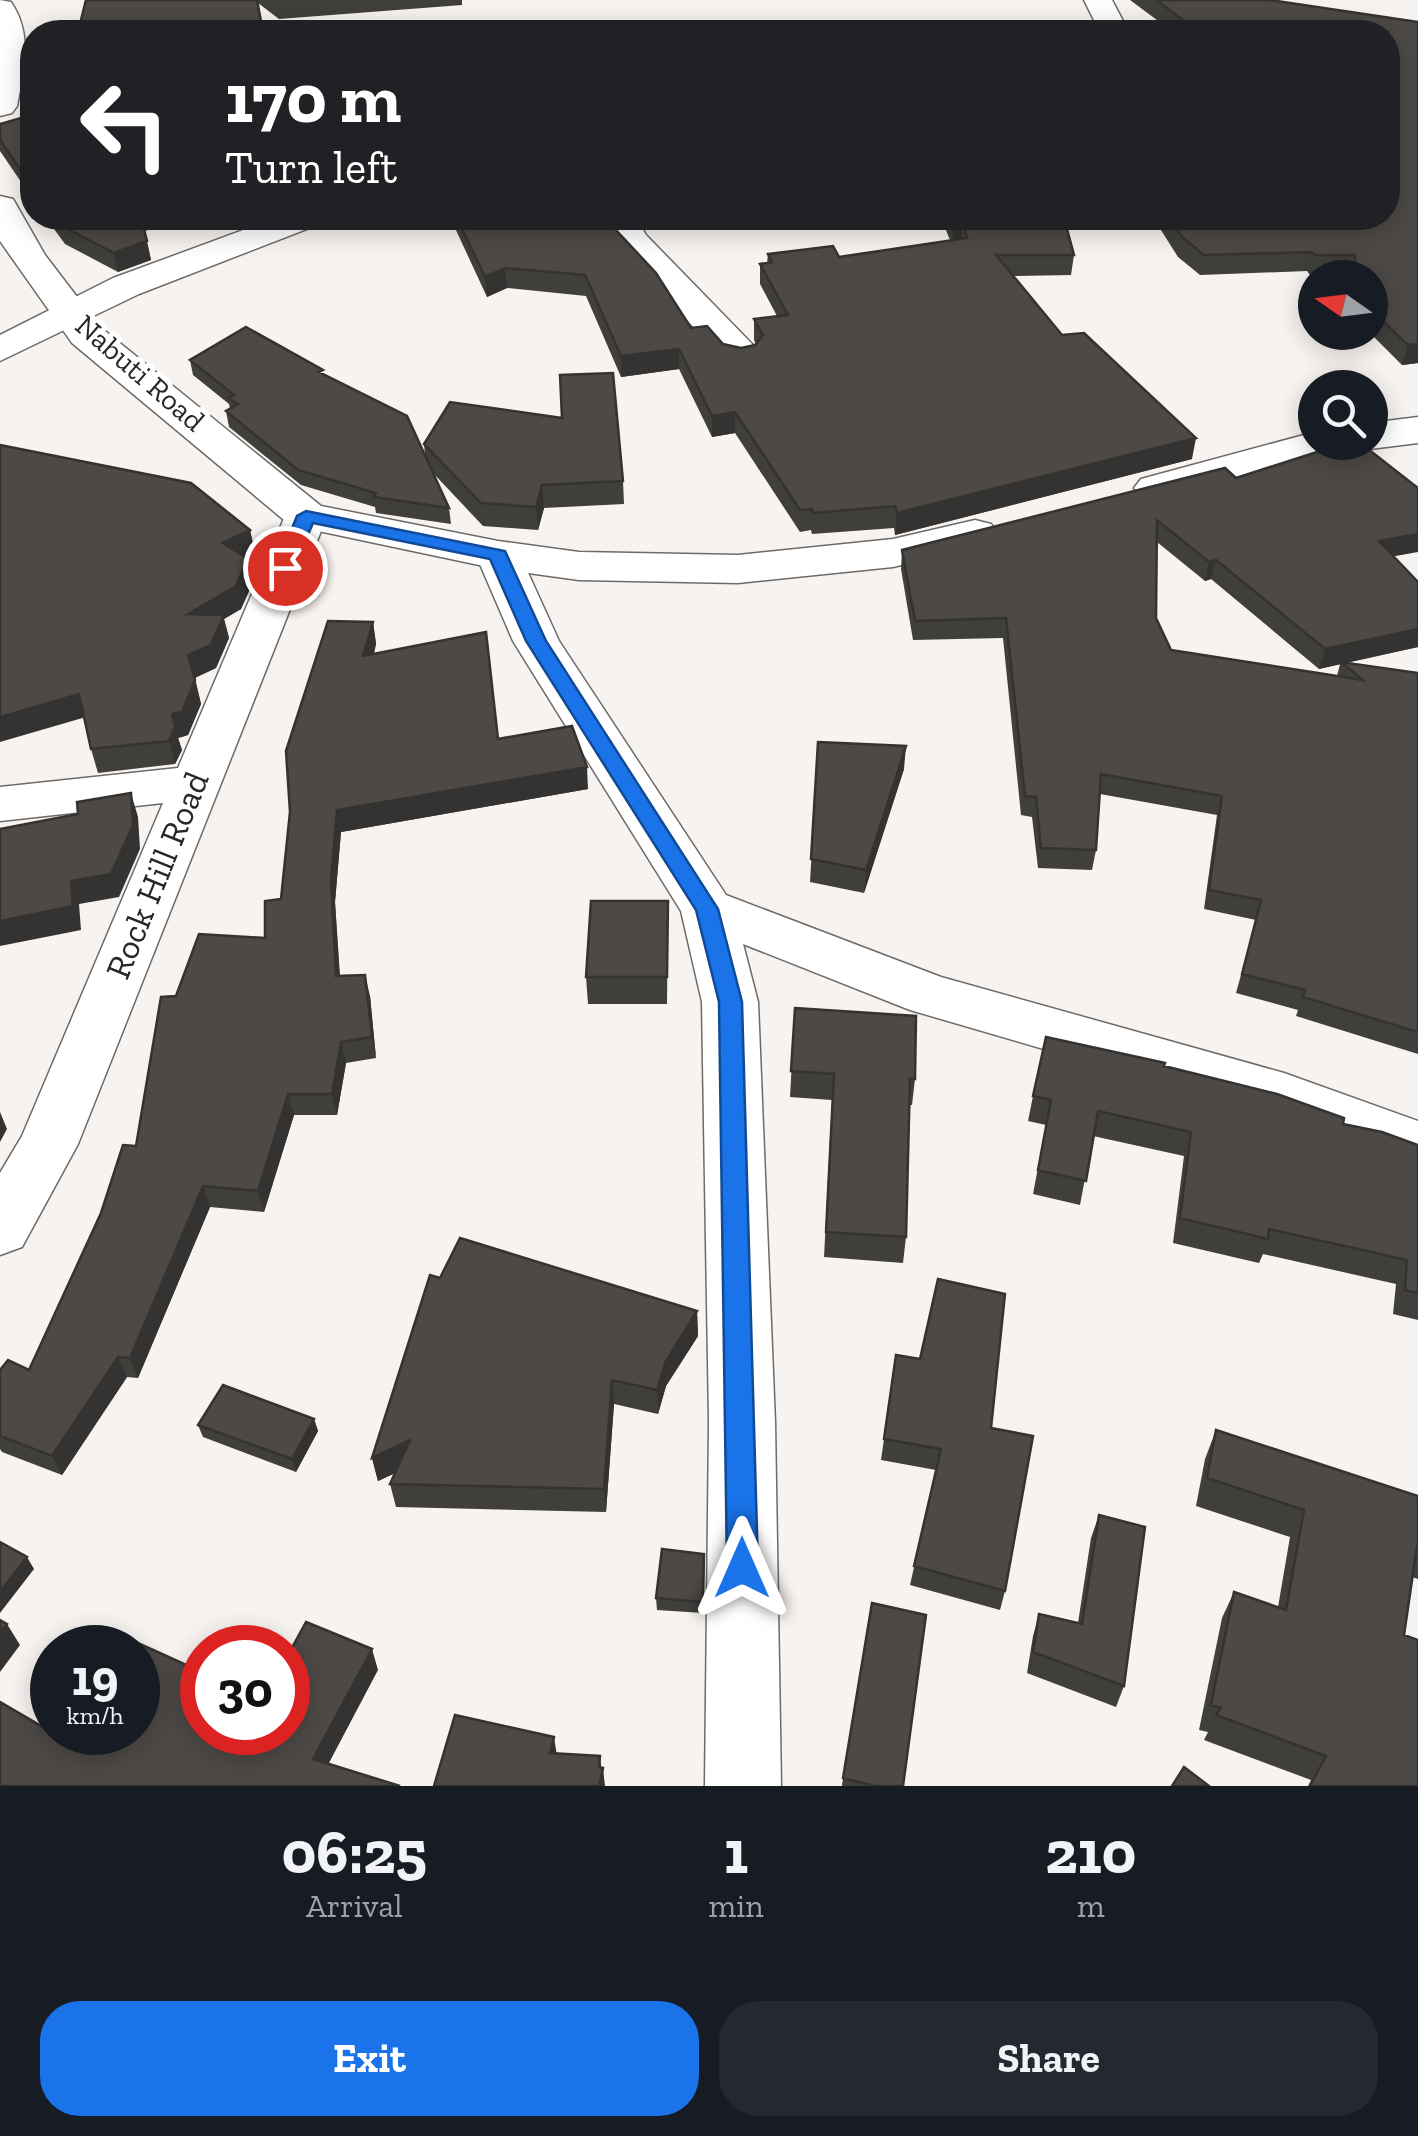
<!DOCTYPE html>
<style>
body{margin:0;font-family:"Zilla Slab",serif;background:#242831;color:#f1f3f6;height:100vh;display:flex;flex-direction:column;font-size:38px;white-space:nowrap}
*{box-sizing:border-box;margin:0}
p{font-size:32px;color:#9ea1a6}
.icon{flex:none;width:55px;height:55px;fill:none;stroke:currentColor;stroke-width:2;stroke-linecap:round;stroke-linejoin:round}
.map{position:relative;height:1786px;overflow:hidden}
.side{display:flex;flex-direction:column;background:#171b24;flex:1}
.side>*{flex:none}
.guide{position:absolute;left:20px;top:20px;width:1380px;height:210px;border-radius:40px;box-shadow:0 5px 25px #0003;background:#202124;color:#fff;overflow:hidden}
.needle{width:65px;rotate:284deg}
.controls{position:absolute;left:1298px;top:260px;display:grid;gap:20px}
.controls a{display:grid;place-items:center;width:90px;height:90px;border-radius:50%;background:#171b24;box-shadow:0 5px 25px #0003;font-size:50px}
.speed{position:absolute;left:30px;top:1625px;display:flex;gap:20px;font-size:50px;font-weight:700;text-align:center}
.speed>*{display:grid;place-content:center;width:130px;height:130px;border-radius:50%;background:#171b24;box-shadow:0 5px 25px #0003;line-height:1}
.speed small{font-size:25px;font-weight:400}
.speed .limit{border:15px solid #d22;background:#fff;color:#111}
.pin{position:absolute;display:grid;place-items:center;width:85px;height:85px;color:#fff;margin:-42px;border:5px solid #fff;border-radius:50%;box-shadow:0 2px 10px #0007}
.me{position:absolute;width:110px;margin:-55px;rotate:0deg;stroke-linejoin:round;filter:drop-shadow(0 0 8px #0008)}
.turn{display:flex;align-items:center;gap:35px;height:210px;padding:0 40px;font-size:45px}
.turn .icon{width:130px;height:130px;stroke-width:2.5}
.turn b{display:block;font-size:70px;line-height:85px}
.eta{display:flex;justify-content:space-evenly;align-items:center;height:170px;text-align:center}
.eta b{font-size:60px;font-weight:700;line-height:70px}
.button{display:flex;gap:20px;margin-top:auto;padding:20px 40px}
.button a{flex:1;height:115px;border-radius:40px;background:#1a73e8;color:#fff;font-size:40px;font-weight:700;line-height:115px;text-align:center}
.button a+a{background:#242831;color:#f1f3f6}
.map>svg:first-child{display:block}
</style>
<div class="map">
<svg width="1418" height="1786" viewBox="0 0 1418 1786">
<rect width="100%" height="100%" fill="#f7f3f0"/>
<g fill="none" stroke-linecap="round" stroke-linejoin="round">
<g stroke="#6e6a67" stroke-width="3">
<path id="street" d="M1084 0H1112L1123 21 1137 32H1100Z
M276 218H322L317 225 139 294 0 361V335L113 278Z
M602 218H636L646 235 754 346 759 354 754 362 740 365 726 362 619 247Z
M306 503 321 507 327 516 78 1144 22 1247 0 1255V1173L22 1136 163 803 0 821V787L178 768 285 516 291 507Z
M498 542 513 546 520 555 559 641 726 895 941 977 1284 1073 1418 1121V1170L1270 1115 910 1010 743 944 758 1002 775 1422 781 1786H705L709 1422 702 1002 681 911 513 641 476 555 483 546Z"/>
</g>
<g stroke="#6e6a67" stroke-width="3">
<path id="secondary" d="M0 0 11 2C33 34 24 70 17 106L12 113 0 116Z
M0 196 13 199 45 255 100 327 321 506 498 541 579 552 738 555 893 539 975 520 991 524 998 534 991 544 893 567 738 583 579 580 498 569 290 525 72 343 0 241Z
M1418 417V443L1370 449 1353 442H1370V423Z
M1315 432V442H1349L1343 451 1156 501 1141 497 1134 488 1141 479Z"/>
</g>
<use href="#street" fill="#fff" fill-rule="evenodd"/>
<use href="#secondary" fill="#fff" fill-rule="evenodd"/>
</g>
<path fill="#413f3c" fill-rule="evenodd" d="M86 0H462V5L279 19 258 3Z
M1130 0H1270L1418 22V363L1402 365 1369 332 1370 278H1350V274L1310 275 1307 271 1200 275 1178 257 1154 219H1133L1131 218H1388V32H1173Z
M32 115V198L0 151V124Z
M46 218H191L144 231 151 260 118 272 65 244Z
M454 218H608L615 229 691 328 723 344 741 348 756 344 754 340V319L777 316 760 284V264L767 263 768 254 839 257 950 240 941 218H1064L1074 255 1071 275 1013 276 1062 335 1192 459 895 535 894 528 812 534 811 530 800 532 735 433 712 437 679 369 621 377 586 296 507 288 487 297 455 228Z
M190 360 324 374 425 455 424 444 623 481 624 504 544 508 538 530 483 526 434 474 449 508 451 524 376 513 375 507 301 485 229 427 226 411 230 409 229 404 193 375Z
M1236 478 1393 556 1418 647 1345 663 1418 673V1054L1296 1016 1298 1010 1236 993 1256 920 1204 909 1217 815 1100 794 1096 850 1092 870 1038 868 1032 817 1021 815 1003 638 913 640 901 569 902 550ZM1157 542 1205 581 1211 579 1319 669 1340 664 1337 676 1171 650 1156 618Z
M250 530 255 553 245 557 248 559 253 582 241 609 224 619 229 638 216 668 195 678 201 704 188 735 178 738 182 750 175 764 98 773 91 749 84 718Z
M373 622 376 644 374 654 498 739 588 789 341 832 335 902 340 976 370 996 376 1058 346 1063 337 1115H294L264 1212 210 1207 138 1378 127 1377 62 1475 2 1452 0 1449V1370H29L136 1146 176 996 265 938 281 899Z
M818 742 904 769 864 893 810 882Z
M668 901 667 1004H588L586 977Z
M795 1008 915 1079 912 1105H910L906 1237 903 1263 824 1257 832 1100 790 1097Z
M1164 1066 1343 1124 1418 1145V1320L1393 1314 1396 1284 1263 1254 1259 1263 1173 1243 1184 1156 1093 1136 1080 1205 1033 1194 1046 1125 1028 1121 1033 1096Z
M440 1278 697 1311 698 1336 666 1386 658 1414 614 1404 606 1512 396 1507 390 1484 395 1473 378 1481 372 1458Z
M896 1355 991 1428 1005 1591 1000 1610 910 1585 936 1470 881 1460Z
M314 1419 318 1431 296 1472 203 1437 198 1425Z
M1216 1430 1418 1496V1579L1412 1577 1404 1635 1418 1786H1308L1311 1780 1204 1740 1208 1732 1199 1730 1222 1618 1234 1592 1278 1607 1290 1537 1196 1506 1205 1459Z
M1099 1515 1124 1686 1116 1707 1027 1673 1033 1636 1039 1614 1078 1623 1091 1538Z
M704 1554 703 1613 657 1610 656 1598Z
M843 1778 903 1786H842Z"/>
<path fill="#353331" d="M142 218H191L144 231Z
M963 222 961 242 952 245 954 225Z
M147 241 151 260 118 272 114 253Z
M505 268 507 288 487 297 485 277Z
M1418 344V363L1402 365 1408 345Z
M679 349V369L621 377V356Z
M735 412V433L712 437V416Z
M1196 438 1192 459 895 535 897 513Z
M542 485 544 508 538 530 536 507Z
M250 530 255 553 228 566 223 543Z
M1418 534V552L1373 560 1379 541Z
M248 559 253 582 241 609 224 619 229 638 216 668 194 678 188 655V614Z
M1216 560 1211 579 1205 581 1209 562Z
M373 622 376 644 367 677 363 656Z
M1418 629V647L1319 669 1325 649Z
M195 680 201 704 188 735 178 738 182 750 175 764 169 741 172 714Z
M79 694 86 717 0 742V717Z
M906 746 904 769 864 893 866 870Z
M587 767 588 789 341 832 335 902 341 998 336 976 331 880 337 810Z
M131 793 138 817 140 849 119 897 79 904 81 930 0 946V921Z
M365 975 370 996 376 1058 372 1037Z
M341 1042 346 1063 337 1115 332 1094Z
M288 1094 294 1115 264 1212 258 1191Z
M0 1112 7 1129 0 1142Z
M203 1186 210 1207 138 1378 130 1358Z
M697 1311 698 1336 666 1386 658 1414 657 1390 666 1361Z
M118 1357 127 1377 62 1475 52 1456Z
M612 1380 614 1404 606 1512 604 1489Z
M314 1419 318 1431 296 1472 292 1459Z
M410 1440 415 1464 378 1481 372 1458Z
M27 1557 34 1569 0 1613V1592Z
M7 1624 20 1645 0 1672V1633Z
M372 1649 378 1670 321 1778 313 1759Z
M554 1737 557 1756 550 1753Z
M600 1756 602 1774 603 1768 605 1786H599Z"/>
<path fill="#4c4946" stroke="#353331" stroke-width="2.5" d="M86 0H257L263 32H78Z
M1156 0H1270L1418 22V344L1408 345 1370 309V278H1356L1355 255H1315L1311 252 1204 255 1182 237 1169 218H1388V32H1199Z
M32 115V186L0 140V124Z
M55 218H141L147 241 114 253 60 225Z
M457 218H608L615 229 656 273 691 328 707 326 723 344 741 348 755 345 763 335 754 319 788 315 760 264 772 262 768 254 833 246 839 257 967 238 963 222 954 225 951 218H1064L1074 255H996L1062 335 1084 333 1196 438 897 513 895 506 813 513 812 509 800 510 735 412 712 416 679 349 621 356 585 275 505 268 485 277Z
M246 327 323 370 319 372 407 416 449 508 374 497 376 493 298 470 226 411 238 404 228 398 234 395 190 360Z
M613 373 623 481 542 485 536 507 481 503 424 444 450 402 562 418 560 375Z
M1348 442H1359L1418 488V534L1379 541 1418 582V629L1325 649 1216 560 1209 562 1157 520 1156 618 1171 650 1363 680 1341 662 1418 673V1032L1303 997 1305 990 1242 974 1261 900 1209 890 1222 796 1101 774 1096 850 1041 848 1036 797 1025 796 1006 618 915 621 902 550 1225 468 1236 478Z
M0 445 191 483 250 530 223 543 248 559 236 586 188 614 224 615 211 645 188 655 195 680 182 712 172 714 175 727 169 741 91 749 79 694 0 717Z
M328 621 373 622 363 656 486 632 498 739 572 726 587 767 337 810 331 880 336 976 365 975 372 1037 341 1042 332 1094H288L258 1191 203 1186 130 1358 118 1357 52 1456 0 1436V1370L8 1360 29 1370 101 1213 123 1145 136 1146 161 997 176 996 199 934 265 938V901L281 899 290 812 286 751Z
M818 742 906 746 866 870 811 859Z
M131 793 133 825 111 874 71 881 73 906 0 921V829L78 814 77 802Z
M591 901H668L667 977H586Z
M795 1008 916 1016 915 1079H910L906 1237 826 1232 834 1074 791 1071Z
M1046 1037 1165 1063 1164 1066 1277 1094 1344 1118 1343 1124 1382 1132 1418 1145V1293L1405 1290 1407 1260 1269 1229 1268 1239 1180 1218 1191 1132 1098 1111 1086 1181 1038 1170 1051 1100 1033 1096Z
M460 1238 697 1311 666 1361 657 1390 612 1380 604 1489 390 1484 410 1440 372 1458 430 1275 440 1278Z
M938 1279 1005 1294 991 1428 1033 1436 1005 1591 914 1566 941 1449 884 1439 896 1355 920 1359Z
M223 1385 314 1419 292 1459 198 1425Z
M1216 1430 1418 1496V1547L1417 1546 1404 1635 1418 1640V1786H1310L1326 1756 1216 1715 1221 1708 1211 1705 1234 1592 1286 1610 1304 1510 1207 1478Z
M1099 1515 1145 1527 1124 1686 1033 1652 1039 1614 1082 1624Z
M0 1542 27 1557 0 1592Z
M662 1549 704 1554 703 1602 656 1598Z
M872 1603 926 1615 903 1786H875L843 1778Z
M0 1620 7 1624 0 1633Z
M306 1622 372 1649 313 1759 400 1786H0V1702L62 1738 66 1732H138V1648H119L125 1637 202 1672V1732H288V1655Z
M455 1715 554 1737 550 1753 600 1756 599 1767 603 1768 599 1786H434Z
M1184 1767 1209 1786H1172Z"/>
<path fill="#1a73e8" stroke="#114b97" stroke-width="2.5" d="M306 511 505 551 546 641 718 909 742 1002 758 1568 753 1578 742 1582 731 1578 727 1568 719 1002 696 910 526 641 490 559 313 523 292 572H279L276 568 297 516Z"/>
<g text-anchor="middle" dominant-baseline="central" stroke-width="10" stroke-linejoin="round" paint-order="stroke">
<g font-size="30" fill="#292726" stroke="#fff">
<text transform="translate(140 373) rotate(41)">Nabuti Road</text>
</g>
<g font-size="35" fill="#292726" stroke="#fff">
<text transform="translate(157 875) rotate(-68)">Rock Hill Road</text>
</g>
</g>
</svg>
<div class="controls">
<a><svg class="needle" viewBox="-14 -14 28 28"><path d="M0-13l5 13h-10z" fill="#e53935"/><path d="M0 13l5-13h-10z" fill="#9ea1a6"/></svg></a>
<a><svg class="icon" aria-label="search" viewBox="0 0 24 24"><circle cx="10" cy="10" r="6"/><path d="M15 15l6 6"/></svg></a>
</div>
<div class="speed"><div>19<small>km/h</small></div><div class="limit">30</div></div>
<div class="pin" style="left:285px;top:568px;background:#d93025"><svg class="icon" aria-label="arrive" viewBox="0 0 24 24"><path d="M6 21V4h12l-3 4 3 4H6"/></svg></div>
<svg class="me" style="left:742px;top:1568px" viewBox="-20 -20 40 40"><path d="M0-17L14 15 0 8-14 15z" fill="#1a73e8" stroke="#fff" stroke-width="4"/></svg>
<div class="guide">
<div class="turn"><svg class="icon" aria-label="left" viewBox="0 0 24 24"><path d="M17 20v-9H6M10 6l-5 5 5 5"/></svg><div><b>170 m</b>Turn left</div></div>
</div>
</div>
<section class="side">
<div class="eta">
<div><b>06:25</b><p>Arrival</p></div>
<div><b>1</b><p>min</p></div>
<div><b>210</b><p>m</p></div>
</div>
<div class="button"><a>Exit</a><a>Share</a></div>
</section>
